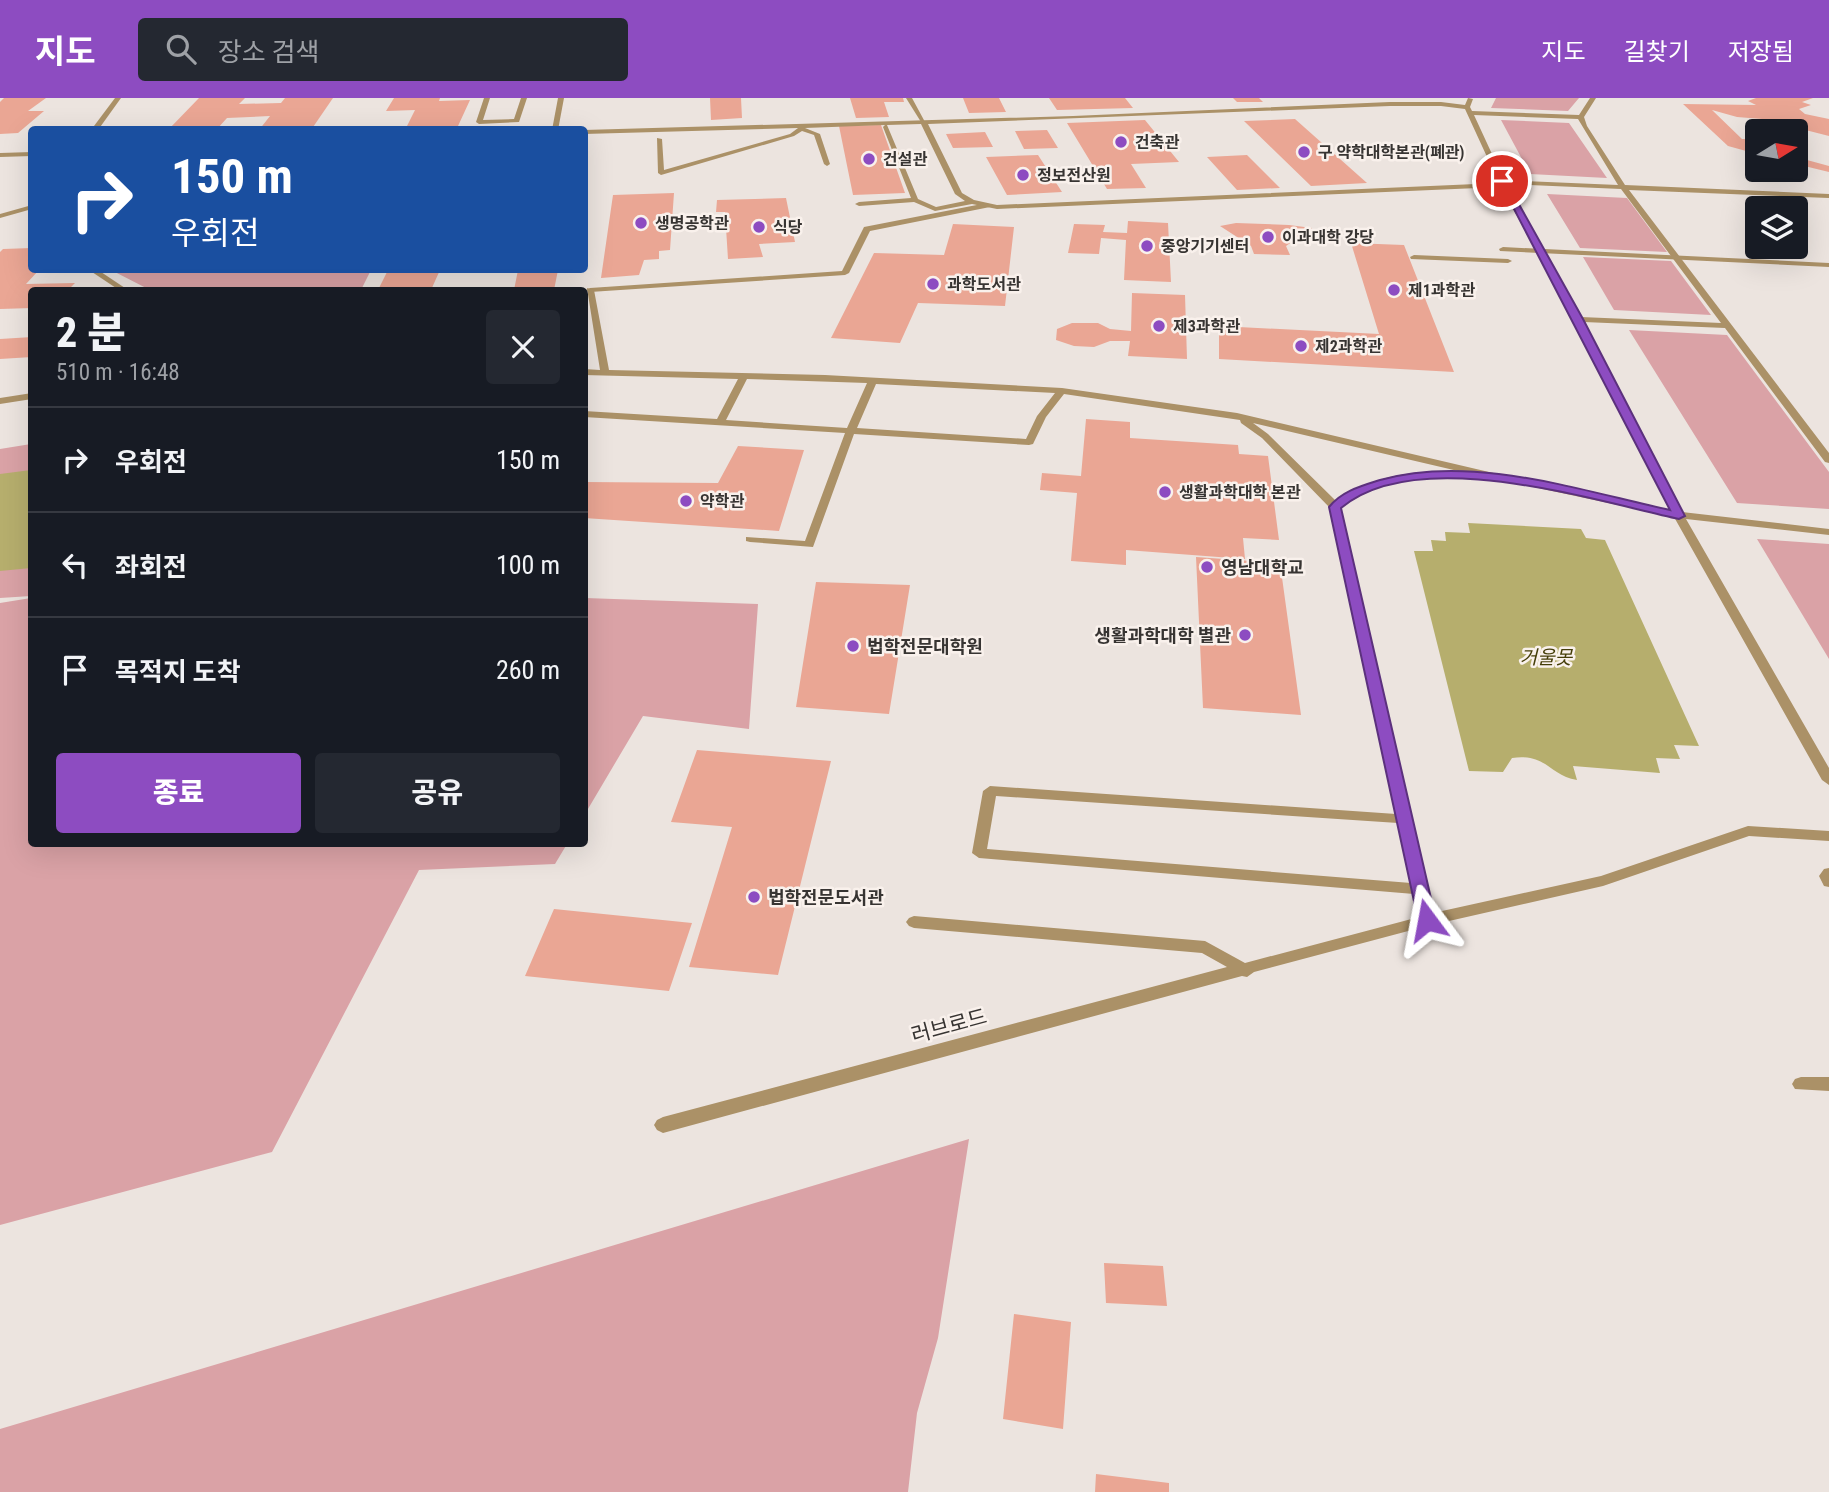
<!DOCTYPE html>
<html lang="ko">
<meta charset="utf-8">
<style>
body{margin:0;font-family:"Roboto Condensed","Noto Sans KR",sans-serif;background:#242831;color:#f1f3f6;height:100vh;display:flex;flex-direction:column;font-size:26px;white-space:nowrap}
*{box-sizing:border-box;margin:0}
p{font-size:23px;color:#9ea1a6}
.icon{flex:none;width:38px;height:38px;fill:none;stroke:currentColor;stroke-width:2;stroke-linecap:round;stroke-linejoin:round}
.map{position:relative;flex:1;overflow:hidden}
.side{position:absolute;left:28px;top:189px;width:560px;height:560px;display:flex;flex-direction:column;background:#171b24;border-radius:7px;box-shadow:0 7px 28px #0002}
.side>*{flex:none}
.hud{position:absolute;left:28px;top:28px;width:560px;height:147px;border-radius:7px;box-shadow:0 7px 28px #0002;background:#1a4fa0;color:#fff;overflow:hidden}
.needle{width:46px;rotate:79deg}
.tools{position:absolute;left:1745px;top:21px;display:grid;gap:14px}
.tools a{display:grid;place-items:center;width:63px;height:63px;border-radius:7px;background:#171b24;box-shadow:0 7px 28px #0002;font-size:35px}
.pin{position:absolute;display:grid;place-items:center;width:60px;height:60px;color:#fff;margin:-30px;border:4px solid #fff;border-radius:50%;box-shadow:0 2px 7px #0007}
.me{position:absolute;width:77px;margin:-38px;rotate:347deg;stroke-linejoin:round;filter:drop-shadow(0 0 5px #0008)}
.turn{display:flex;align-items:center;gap:24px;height:147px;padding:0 28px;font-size:32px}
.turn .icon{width:91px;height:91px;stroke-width:2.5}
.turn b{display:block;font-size:49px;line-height:60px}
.round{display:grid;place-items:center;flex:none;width:74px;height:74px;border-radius:7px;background:#242831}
.overview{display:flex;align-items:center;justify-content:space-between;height:119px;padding:0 28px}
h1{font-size:42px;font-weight:800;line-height:52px}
.action{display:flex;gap:14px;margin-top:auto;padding:14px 28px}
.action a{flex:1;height:80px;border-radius:7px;background:#8d4cc1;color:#fff;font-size:28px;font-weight:800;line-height:80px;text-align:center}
.action a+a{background:#242831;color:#f1f3f6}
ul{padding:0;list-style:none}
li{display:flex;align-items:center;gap:21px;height:105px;padding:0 28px;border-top:2px solid #363941}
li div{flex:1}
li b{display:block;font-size:26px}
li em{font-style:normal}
header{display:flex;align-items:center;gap:42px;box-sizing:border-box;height:98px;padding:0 35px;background:#8d4cc1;color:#fff}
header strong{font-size:33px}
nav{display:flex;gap:38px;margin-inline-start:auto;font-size:24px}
.search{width:490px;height:63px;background:#242831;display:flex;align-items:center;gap:18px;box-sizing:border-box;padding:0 24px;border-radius:7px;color:#9ea1a6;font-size:26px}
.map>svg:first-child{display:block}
</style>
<header>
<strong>지도</strong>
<div class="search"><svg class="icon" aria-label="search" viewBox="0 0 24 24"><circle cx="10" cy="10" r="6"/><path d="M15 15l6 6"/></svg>장소 검색</div>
<nav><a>지도</a><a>길찾기</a><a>저장됨</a></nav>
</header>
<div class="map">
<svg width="1829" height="1394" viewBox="0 0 1829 1394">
<rect width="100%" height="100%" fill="#ece4df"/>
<path fill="#daa2a6" d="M1496 0H1579L1568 13 1491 10Z
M1501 22 1569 25 1607 80 1530 76Z
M1547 96 1627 100 1667 154 1580 150Z
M1583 159 1671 163 1711 217 1614 212Z
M111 172H371L361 192H150Z
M1629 232 1727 237 1829 374V411L1737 405Z
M31 346V498L0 500V351Z
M1757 441 1829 446V561Z
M31 500 32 746H567L555 766 419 772 272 1054 0 1127V505Z
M585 500 758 506 749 631 643 618 585 716Z
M969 1041 938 1240 917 1315 908 1394H0V1331Z"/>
<path fill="#b6ae6d" d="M31 372V470L0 473V376Z
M1468 425 1581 431 1586 440 1605 442 1699 648 1674 647 1680 661 1656 660 1660 675 1573 668 1577 682C1550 678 1547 655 1512 660L1503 674 1469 673 1414 453H1433L1431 442 1446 443 1445 434 1470 435Z"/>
<path fill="#eaa694" d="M4 0H46L28 13H44L18 35 0 36V4Z
M199 0H245L239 6 281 5 285 0H333L311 32H259L270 18 227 20 217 31 168 32Z
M394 0H440L439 3 470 2 458 28 406 30 415 12 386 13Z
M710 0H741L742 20 711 22Z
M850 0H903L904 4H884L889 19 856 20Z
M963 0H999L1006 14 969 15Z
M1049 0H1125L1133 10 1057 12Z
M1233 0H1259L1263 4H1237Z
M1756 0H1813L1802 4 1811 7 1799 11 1805 16 1829 21V38L1762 21 1737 19 1712 12 1742 41H1757V56L1728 48 1683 6 1756 7 1748 3Z
M1295 21 1367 85 1311 88 1244 23Z
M1145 22 1179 64 1131 66 1146 90 1107 91 1067 25Z
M881 27 905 95 853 97 839 28Z
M1047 32 1058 50 1024 51 1015 33Z
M985 34 993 49 953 50 946 36Z
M1038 57 1062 94 1007 97 986 59Z
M1247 57 1280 90 1237 92 1207 59Z
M1796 59 1829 68V74L1796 66Z
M674 95 670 152 659 153V161L644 162 639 177 601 180 613 97Z
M786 100 795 144 759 146 763 159 728 161 725 114H716L717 102Z
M1128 123 1168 125 1171 184 1124 182 1126 142 1101 140 1099 156 1068 155 1074 126 1105 127 1103 134 1127 135Z
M1236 125 1289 127 1312 130 1286 148 1290 157 1254 156 1251 148 1220 128Z
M953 126 1014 129 1005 208 918 205 900 245 831 240 874 155 944 157Z
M1351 145 1404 147 1454 274 1219 261V228L1379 236Z
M32 150V172H39L26 186 75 185 68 192H32V210L0 211V154L3 151Z
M388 172H440L431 192H378Z
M518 172H558L554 192H514Z
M1132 195 1185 197 1187 261 1128 258 1130 243H1110L1094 249 1074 248 1056 242 1057 231 1072 225H1098L1110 231 1131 233Z
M32 239V259L0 261V241Z
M1086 321 1130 324V340L1238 347 1239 356 1268 358 1279 442 1243 440 1245 461 1126 452V467L1071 463 1077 395 1040 392 1042 375 1081 378Z
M738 348 804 352 779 433 584 420V384L718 385Z
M1196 459 1280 465 1301 617 1203 610Z
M816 484 910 487 889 616 796 609Z
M697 652 831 663 778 877 689 869 732 729 671 724Z
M554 811 692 825 669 893 525 878Z
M1104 1165 1163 1168 1167 1208 1106 1205Z
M1014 1216 1071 1224 1063 1331 1003 1321Z
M1096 1376 1169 1385V1394H1095Z"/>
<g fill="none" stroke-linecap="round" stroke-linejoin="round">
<path fill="#ab9167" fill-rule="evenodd" d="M115 0H121L98 32H91Z
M484 0H490L483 22 514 21 521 0H527L519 24 479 26 476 24Z
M558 0H564L558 32H552Z
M1468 0 1473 1 1470 9 1472 13 1579 17 1590 0H1596L1584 19 1587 28 1625 87 1829 96V100L1629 92 1829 355V365L1825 364 1725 230 1584 224 1682 414 1829 431V437L1686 421 1829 670V687L1822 682 1674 419 1463 374V378L1459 379C1416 378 1376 384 1341 410L1433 815 1601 778 1748 728 1829 733V743L1749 738 1603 788 1427 828 1254 874 1247 879 1242 878 663 1035 657 1032 654 1027 657 1022 663 1019 1227 869 1202 855 914 830 909 828 906 824 909 820 914 818 1205 843 1245 865 1419 819 1414 796 979 760 972 755 983 693 990 688 1396 716 1330 410 1262 340 1241 325 1240 322 1064 296 1046 319 1033 346 1029 347 854 336 813 449 750 444 746 443V439L805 443 845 335 584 319V313L717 321 738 281 584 277V271L600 272 587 190 594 192 609 272 825 277 1062 290 1237 315 1489 374 1670 412 1574 221 1501 89 997 111 972 106 935 113 914 104 859 108 855 106 859 104 911 100 883 29 885 27 805 30 820 36 830 66 827 68 824 66 814 37 802 33 794 38 661 77 658 75 657 40 662 41 664 72 790 36 798 30 584 36V32L1073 18 1390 4H1441L1465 7ZM1390 8H1441L1465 11 1499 85 997 107 974 102 962 95 928 26ZM1474 17 1578 21 1618 87 1504 82ZM921 26 955 96 965 103 936 109 918 101 887 27ZM1507 86 1621 91 1721 225 1581 219 1517 108ZM747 281 867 285 847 330 726 322ZM876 286 1055 295 1037 318 1026 341 857 330ZM1253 325 1458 373C1416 372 1371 377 1336 403L1268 336ZM996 698 1398 725 1411 785 987 751Z
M32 54V58L0 59V55Z
M32 107V111L0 120V116Z
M89 172H98L128 192H119Z
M32 295V301L0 306V300Z
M1829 770V789L1824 788 1819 778 1824 771Z
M1801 979H1829V993L1795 991 1792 986 1795 981Z"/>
<path fill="#ab9167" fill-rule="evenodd" d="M906 0H912L925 24H921Z
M987 105 990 109 870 133 849 175 845 177 590 194 586 192 590 190 842 173 864 129Z
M1503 149 1829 165V169L1500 153 1499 151Z
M1414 157 1508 161 1512 163 1508 165 1411 161 1410 159Z"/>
</g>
<path fill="#8d4cc1" stroke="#5c317d" stroke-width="2" d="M1499 82 1506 83 1583 221 1685 418 1679 421C1591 402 1417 346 1341 410L1436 822 1433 827H1421L1418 822 1329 409C1342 393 1361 388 1380 382 1472 356 1578 392 1670 412Z"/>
<g fill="#8d4cc1" stroke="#f9f1ec" stroke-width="2.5">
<circle cx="1121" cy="44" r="7"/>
<circle cx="1304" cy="54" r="7"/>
<circle cx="869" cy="61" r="7"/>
<circle cx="1023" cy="77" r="7"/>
<circle cx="641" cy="125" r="7"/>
<circle cx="759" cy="129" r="7"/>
<circle cx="1268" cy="139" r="7"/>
<circle cx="1147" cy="148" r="7"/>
<circle cx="933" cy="186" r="7"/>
<circle cx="1394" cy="192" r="7"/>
<circle cx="1159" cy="228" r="7"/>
<circle cx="1301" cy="248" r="7"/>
<circle cx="1165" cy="394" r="7"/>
<circle cx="686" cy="403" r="7"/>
<circle cx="1207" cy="469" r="7"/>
<circle cx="1245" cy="537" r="7"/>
<circle cx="853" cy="548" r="7"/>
<circle cx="754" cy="799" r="7"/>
</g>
<g text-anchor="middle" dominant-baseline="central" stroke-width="5" stroke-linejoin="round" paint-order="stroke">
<g font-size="16" font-weight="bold" fill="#373432" stroke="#f9f1ec" text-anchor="start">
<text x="1135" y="44">건축관</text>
<text x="1318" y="54">구 약학대학본관(폐관)</text>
<text x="883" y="61">건설관</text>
<text x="1037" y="77">정보전산원</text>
<text x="655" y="125">생명공학관</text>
<text x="773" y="129">식당</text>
<text x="1282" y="139">이과대학 강당</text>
<text x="1161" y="148">중앙기기센터</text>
<text x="947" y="186">과학도서관</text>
<text x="1408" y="192">제1과학관</text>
<text x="1173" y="228">제3과학관</text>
<text x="1315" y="248">제2과학관</text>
<text x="1179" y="394">생활과학대학 본관</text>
<text x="700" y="403">약학관</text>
</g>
<g font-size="18" font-weight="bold" fill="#373432" stroke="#f9f1ec" text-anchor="start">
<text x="1221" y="469">영남대학교</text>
<text x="1231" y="537" text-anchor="end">생활과학대학 별관</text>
<text x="867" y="548">법학전문대학원</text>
<text x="768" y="799">법학전문도서관</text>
</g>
<g font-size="19" font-style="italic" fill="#453e09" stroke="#f9f1ec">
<text x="1546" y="559">거울못</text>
</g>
<g font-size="21" fill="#373432" stroke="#f9f1ec">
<text transform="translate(949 928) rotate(-15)">러브로드</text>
</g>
</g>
</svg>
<div class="tools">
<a><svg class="needle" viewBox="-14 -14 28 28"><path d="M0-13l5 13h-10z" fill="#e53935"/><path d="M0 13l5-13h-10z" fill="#9ea1a6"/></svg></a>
<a><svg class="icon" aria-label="layers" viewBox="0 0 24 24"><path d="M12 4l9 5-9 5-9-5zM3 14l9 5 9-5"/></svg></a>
</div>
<div class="pin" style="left:1502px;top:83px;background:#d93025"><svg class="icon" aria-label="arrive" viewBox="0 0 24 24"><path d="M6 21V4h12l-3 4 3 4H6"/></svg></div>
<svg class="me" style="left:1427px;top:822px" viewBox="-20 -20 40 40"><path d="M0-17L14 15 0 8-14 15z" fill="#8d4cc1" stroke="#fff" stroke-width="4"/></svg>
<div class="hud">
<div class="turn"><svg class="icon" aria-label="right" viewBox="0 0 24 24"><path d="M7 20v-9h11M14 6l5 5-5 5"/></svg><div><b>150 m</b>우회전</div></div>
</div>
<section class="side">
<div class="overview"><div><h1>2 분</h1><p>510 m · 16:48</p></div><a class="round"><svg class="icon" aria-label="close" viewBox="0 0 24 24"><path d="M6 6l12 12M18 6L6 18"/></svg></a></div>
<ul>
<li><svg class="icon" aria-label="right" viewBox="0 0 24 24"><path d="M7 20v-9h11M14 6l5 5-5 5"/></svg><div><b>우회전</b></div><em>150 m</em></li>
<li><svg class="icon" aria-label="left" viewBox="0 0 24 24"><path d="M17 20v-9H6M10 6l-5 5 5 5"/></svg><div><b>좌회전</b></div><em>100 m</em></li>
<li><svg class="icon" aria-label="arrive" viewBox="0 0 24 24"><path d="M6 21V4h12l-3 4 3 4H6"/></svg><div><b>목적지 도착</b></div><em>260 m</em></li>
</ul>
<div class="action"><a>종료</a><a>공유</a></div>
</section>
</div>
